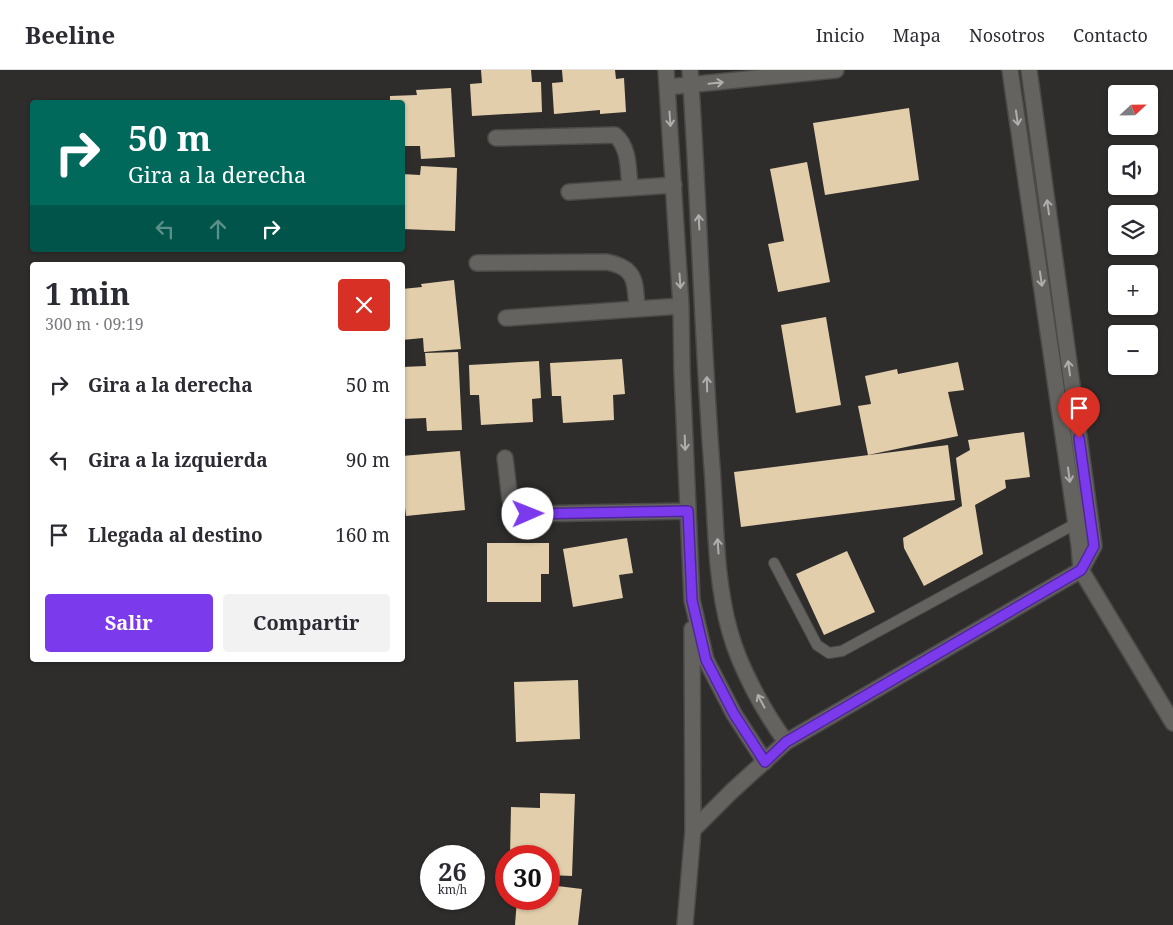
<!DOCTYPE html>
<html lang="es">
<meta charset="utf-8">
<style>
body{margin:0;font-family:"Noto Serif",serif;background:#f2f2f3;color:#2b2b33;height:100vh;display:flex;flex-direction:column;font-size:19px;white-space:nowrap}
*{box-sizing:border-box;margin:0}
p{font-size:16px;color:#7c7c81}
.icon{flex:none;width:28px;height:28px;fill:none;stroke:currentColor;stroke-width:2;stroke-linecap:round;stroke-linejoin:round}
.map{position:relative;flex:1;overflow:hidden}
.details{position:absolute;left:30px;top:192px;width:375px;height:400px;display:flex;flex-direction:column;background:#fff;border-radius:5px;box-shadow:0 1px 4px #0004}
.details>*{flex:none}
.hud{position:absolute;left:30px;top:30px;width:375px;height:152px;border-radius:5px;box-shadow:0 1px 4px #0004;background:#00695c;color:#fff;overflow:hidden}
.needle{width:32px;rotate:68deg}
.fabs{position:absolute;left:1108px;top:15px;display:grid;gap:10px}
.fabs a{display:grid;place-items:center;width:50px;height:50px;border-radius:5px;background:#fff;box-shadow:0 1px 4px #0004;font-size:25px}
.speed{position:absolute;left:420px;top:775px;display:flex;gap:10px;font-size:25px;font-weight:700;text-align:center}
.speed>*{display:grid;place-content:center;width:65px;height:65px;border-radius:50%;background:#fff;box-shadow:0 1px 4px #0004;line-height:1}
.speed small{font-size:12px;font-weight:400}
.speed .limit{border:8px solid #d22;background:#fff;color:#111}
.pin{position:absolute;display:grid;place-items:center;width:42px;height:42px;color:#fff;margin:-51px -21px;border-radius:50% 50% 50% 0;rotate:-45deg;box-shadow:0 0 5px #0007}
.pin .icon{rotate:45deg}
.me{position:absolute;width:55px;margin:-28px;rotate:89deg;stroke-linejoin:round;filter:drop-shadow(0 0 4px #0008)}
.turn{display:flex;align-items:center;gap:18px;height:105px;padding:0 15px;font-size:22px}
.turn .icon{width:65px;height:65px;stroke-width:2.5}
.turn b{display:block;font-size:35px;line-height:42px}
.lanes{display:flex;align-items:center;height:48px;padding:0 15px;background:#0003;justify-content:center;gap:25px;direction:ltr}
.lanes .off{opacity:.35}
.round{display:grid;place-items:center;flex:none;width:52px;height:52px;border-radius:5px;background:#f2f2f3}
.head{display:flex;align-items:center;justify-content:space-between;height:85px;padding:0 15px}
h1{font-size:30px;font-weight:700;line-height:38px}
.primary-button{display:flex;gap:10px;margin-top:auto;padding:10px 15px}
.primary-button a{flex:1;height:58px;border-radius:5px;background:#7c3aed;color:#fff;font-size:20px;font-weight:700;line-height:58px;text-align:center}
.primary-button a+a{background:#f2f2f3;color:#2b2b33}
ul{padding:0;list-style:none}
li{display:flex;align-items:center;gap:15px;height:75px;padding:0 15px}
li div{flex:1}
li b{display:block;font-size:19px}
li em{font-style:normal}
header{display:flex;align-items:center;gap:30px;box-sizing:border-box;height:70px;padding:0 25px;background:#fff;border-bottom:1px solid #e1e1e2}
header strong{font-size:24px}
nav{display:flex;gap:28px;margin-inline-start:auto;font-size:18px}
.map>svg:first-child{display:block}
</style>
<header>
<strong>Beeline</strong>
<nav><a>Inicio</a><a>Mapa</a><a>Nosotros</a><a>Contacto</a></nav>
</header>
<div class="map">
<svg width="1173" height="855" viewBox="0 0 1173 855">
<rect width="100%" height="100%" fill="#2f2d2b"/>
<path fill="#e3ceac" d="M481 0H531L532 12H541L542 42 472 46 470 14 482 13Z
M562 0H615L616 9 624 8 626 42 600 44V40L554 44 552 13 563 12Z
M451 18 455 87 421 89 420 76H402V32H390V26L417 25 416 20Z
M909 38 919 110 825 125 813 53Z
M807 92 830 212 778 222 768 174 784 171 770 99Z
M421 96 457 98 455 161 402 159V104L420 105Z
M454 210 461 279 424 282 423 268 402 270V219L422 217 421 214Z
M826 247 841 335 796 343 781 255Z
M458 282 462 360 427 361 426 348 402 349V297L426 296 425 283Z
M622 289 625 324 613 325 614 350 563 353 561 326H552L550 293Z
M539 291 541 328 532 329 533 352 481 355 479 325H470L469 295Z
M958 292 964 320 948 322 958 366 868 385 858 336 871 334 865 306 897 299 898 304Z
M1024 362 1030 407 1005 410 1006 418 975 435 983 484 924 516 904 478 903 468 962 436 956 388 970 380 968 370Z
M948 375 955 430 741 457 734 402Z
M460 381 465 440 406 446 402 412V386Z
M627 468 633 503 619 505 623 528 573 537 563 479Z
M487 473H549V504H541V532H487Z
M847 481 875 542 824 565 796 504Z
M578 610 580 669 516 672 514 612Z
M540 723 575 724 572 806 549 805V786H510L511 737 540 738Z
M549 815 582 819 578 855H515L517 829H549Z"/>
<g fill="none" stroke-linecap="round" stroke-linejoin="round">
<g stroke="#4b4a48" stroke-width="12">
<path id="lane" d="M774 493 817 575 829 583 842 581 1075 454"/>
</g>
<g stroke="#4b4a48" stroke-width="18">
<path id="street" d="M666 0 681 236 682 301 692 530 706 590 734 644 765 692
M690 0C699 132 702 265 712 397 716 451 715 510 730 562 740 598 764 642 786 672
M1010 0 1079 475 1081 500 1173 653
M668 17 836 0
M496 68 615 65C630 78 628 100 630 118
M569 122 674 115
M477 193 607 192C637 198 635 212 637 239
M506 248 681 236
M505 388 510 430 517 439 529 444 688 441
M693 760 732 721 786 672 1081 500 1094 476 1029 0
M685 855 693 760 692 559"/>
</g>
<use href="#lane" stroke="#646360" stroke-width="10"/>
<use href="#street" stroke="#646360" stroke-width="15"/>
</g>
<defs><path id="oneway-shaft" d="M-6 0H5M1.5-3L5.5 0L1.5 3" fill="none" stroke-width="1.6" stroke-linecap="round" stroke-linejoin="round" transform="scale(1.25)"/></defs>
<g stroke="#aeaeac">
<use href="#oneway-shaft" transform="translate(716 13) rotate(-6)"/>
<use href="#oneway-shaft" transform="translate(1017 48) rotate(82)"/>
<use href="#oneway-shaft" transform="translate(670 49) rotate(86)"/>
<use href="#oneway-shaft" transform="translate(1048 137) rotate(-98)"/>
<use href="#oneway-shaft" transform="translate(699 152) rotate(-93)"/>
<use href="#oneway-shaft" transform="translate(1041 209) rotate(82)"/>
<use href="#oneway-shaft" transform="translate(680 211) rotate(86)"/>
<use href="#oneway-shaft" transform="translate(1069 298) rotate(-98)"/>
<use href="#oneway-shaft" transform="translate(707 314) rotate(-91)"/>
<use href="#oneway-shaft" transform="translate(685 373) rotate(88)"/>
<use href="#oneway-shaft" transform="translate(1069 405) rotate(82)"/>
<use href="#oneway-shaft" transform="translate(718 476) rotate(-94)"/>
<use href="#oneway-shaft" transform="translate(761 631) rotate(-118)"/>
</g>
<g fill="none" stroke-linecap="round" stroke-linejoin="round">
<g stroke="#51269a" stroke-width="12">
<path id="route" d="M528 444 688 441 692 530 706 590 734 644 765 692 786 672 1081 500 1094 476 1079 368"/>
</g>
<use href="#route" stroke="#7c3aed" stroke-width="9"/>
</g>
</svg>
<div class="fabs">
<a><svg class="needle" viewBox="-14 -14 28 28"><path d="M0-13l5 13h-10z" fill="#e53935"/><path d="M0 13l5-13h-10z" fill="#7c7c81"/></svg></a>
<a><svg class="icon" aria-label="sound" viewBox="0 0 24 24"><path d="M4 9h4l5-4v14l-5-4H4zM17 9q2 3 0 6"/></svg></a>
<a><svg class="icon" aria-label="layers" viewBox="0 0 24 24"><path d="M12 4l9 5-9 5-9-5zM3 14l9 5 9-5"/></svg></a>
<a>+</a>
<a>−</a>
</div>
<div class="speed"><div>26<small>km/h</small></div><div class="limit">30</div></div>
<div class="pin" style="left:1079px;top:368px;background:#d93025"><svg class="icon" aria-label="arrive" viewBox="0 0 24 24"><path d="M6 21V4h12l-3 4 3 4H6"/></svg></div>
<svg class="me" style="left:528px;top:444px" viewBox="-20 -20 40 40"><circle r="19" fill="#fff"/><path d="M0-13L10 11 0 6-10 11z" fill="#7c3aed"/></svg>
<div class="hud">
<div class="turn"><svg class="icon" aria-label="right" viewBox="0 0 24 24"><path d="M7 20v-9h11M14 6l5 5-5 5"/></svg><div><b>50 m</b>Gira a la derecha</div></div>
<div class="lanes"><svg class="icon off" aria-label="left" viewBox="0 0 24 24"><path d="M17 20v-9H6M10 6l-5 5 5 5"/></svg><svg class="icon off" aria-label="ahead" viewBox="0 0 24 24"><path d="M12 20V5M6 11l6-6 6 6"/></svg><svg class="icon" aria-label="right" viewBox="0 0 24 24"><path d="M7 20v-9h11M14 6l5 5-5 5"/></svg></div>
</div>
<section class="details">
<div class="head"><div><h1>1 min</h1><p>300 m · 09:19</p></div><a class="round" style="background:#d93025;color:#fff"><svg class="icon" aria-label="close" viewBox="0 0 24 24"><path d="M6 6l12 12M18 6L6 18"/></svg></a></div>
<ul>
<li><svg class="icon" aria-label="right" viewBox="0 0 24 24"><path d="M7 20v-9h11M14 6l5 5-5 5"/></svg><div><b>Gira a la derecha</b></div><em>50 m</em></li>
<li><svg class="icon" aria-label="left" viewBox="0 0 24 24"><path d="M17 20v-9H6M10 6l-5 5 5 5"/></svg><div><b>Gira a la izquierda</b></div><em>90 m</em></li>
<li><svg class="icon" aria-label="arrive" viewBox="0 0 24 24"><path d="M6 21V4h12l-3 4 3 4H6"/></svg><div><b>Llegada al destino</b></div><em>160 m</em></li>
</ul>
<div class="primary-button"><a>Salir</a><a>Compartir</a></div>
</section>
</div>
